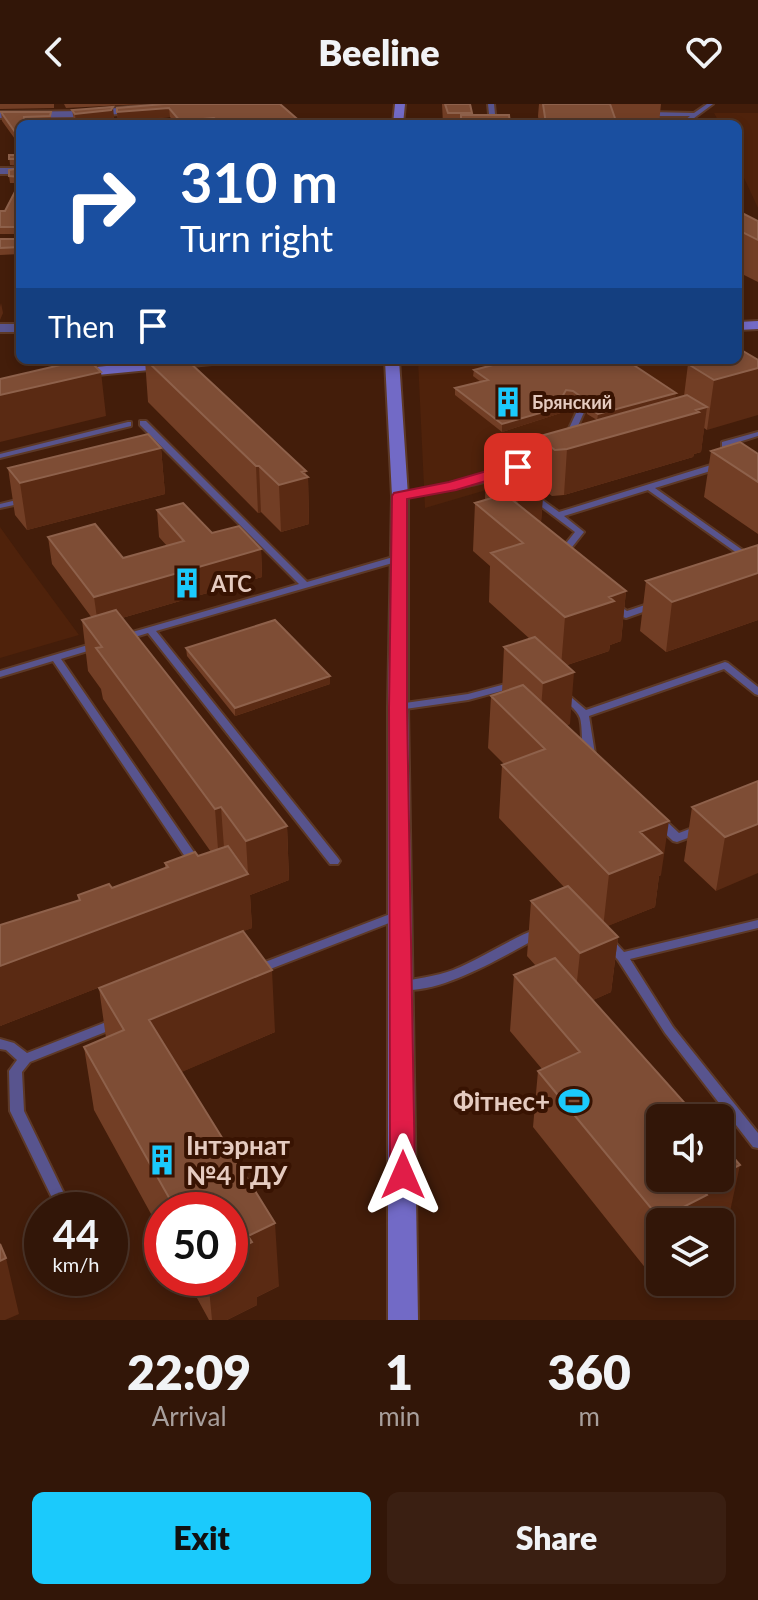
<!DOCTYPE html>
<meta charset="utf-8">
<style>
body{margin:0;font-family:Lato,sans-serif;background:#3a1f12;color:#f1f3f6;height:100vh;display:flex;flex-direction:column;font-size:30px;white-space:nowrap}
*{box-sizing:border-box;margin:0}
p{font-size:26px;color:#a89f9c}
.icon{flex:none;width:44px;height:44px;fill:none;stroke:currentColor;stroke-width:2;stroke-linecap:round;stroke-linejoin:round}
.map{position:relative;height:1216px;overflow:hidden}
.panel{display:flex;flex-direction:column;background:#321608;flex:1}
.panel>*{flex:none}
.banner{position:absolute;left:16px;top:16px;width:726px;height:244px;border-radius:12px;box-shadow:0 4px 12px #0003,0 0 0 2px #4d3529;background:#1a4fa0;color:#fff;overflow:hidden}
.buttons{position:absolute;left:646px;top:1000px;display:grid;gap:16px}
.buttons a{display:grid;place-items:center;width:88px;height:88px;border-radius:12px;background:#321608;box-shadow:0 4px 12px #0003,0 0 0 2px #4d3529;font-size:40px}
.speed{position:absolute;left:24px;top:1088px;display:flex;gap:16px;font-size:40px;font-weight:700;text-align:center}
.speed>*{display:grid;place-content:center;width:104px;height:104px;border-radius:50%;background:#321608;box-shadow:0 4px 12px #0003,0 0 0 2px #4d3529;line-height:1}
.speed small{font-size:20px;font-weight:400}
.speed .limit{border:12px solid #d22;background:#fff;color:#111}
.pin{position:absolute;display:grid;place-items:center;width:68px;height:68px;color:#fff;margin:-34px;border-radius:16px;box-shadow:0 4px 12px #0006}
.me{position:absolute;width:88px;margin:-44px;rotate:0deg;stroke-linejoin:round;filter:drop-shadow(0 0 6px #0008)}
.turn{display:flex;align-items:center;gap:28px;height:168px;padding:0 32px;font-size:36px}
.turn .icon{width:104px;height:104px;stroke-width:2.5}
.turn b{display:block;font-size:56px;line-height:68px}
.then{display:flex;align-items:center;height:76px;padding:0 32px;background:#0003;gap:16px;font-size:30px}
.eta{display:flex;justify-content:space-evenly;align-items:center;height:136px;text-align:center}
.eta b{font-size:48px;font-weight:800;line-height:56px}
.cta{display:flex;gap:16px;margin-top:auto;padding:16px 32px}
.cta a{flex:1;height:92px;border-radius:12px;background:#1bcafc;color:#111;font-size:32px;font-weight:800;line-height:92px;text-align:center}
.cta a+a{background:#3a1f12;color:#f1f3f6}
header{display:flex;justify-content:space-between;align-items:center;height:104px;padding:0 32px;background:#321608;font-size:36px;font-weight:800}
.map>svg:first-child{display:block}
</style>
<header><svg class="icon" aria-label="back" viewBox="0 0 24 24"><path d="M15 5l-7 7 7 7"/></svg>Beeline<svg class="icon" aria-label="heart" viewBox="0 0 24 24"><path d="M12 20l-8-8c-3-5 5-10 8-4 3-6 11-1 8 4z"/></svg></header>
<div class="map">
<svg width="758" height="1216" viewBox="0 0 758 1216">
<rect width="100%" height="100%" fill="#431d0a"/>
<path fill="#4f220b" d="M714 9H758V104L738 61V20H720Z
M418 256H738L758 265 676 330 425 404Z
M0 423 20 451 79 531 0 554Z"/>
<g fill="none" stroke-linecap="round" stroke-linejoin="round">
<g stroke="#5d3927" stroke-width="4">
<path id="lane" d="M488 0H494L496 20H490Z
M707 0H713L686 20H680L690 12H649L646 10 649 8 694 9Z
M565 296H571L585 306 573 333 569 335 565 333 577 307 565 300Z
M140 317H146L307 478 400 451 404 454 403 456 156 527 338 754 340 757 338 760H330L148 529 125 536 120 533 122 531 299 480 140 321Z
M128 318H131V322L0 354V350Z
M758 328V332L729 341 730 356 717 365 655 384 758 457V464L648 386 564 412 584 428 565 452H559L558 450 559 448 575 428 530 394 534 392H537L559 408 711 361 722 355V338Z
M544 347H550L551 349C515 378 445 386 400 394L396 392 400 390C449 380 501 374 544 347Z
M25 394H28V398L0 404V400Z
M654 498 659 501 657 503 626 514 623 513 610 502 615 499 627 507Z
M98 538 103 541 101 543 61 555 200 757 202 760 200 763H192L53 557 0 573V567Z
M725 558 728 559 758 583V591L755 590 724 565 589 612 595 650 598 654 593 657C578 649 584 629 580 614 577 605 564 597 557 590L562 587 565 588 586 606Z
M513 578 518 581 516 583 468 596 398 606 393 603 398 600 468 590Z
M660 714 664 715 679 729 700 721 705 725 704 728 677 738 673 737 656 721 655 718 656 715Z
M398 807 402 808 404 811 402 814 260 869 256 870 252 869 250 866 252 863Z
M758 816V824L630 855 673 923 758 1029V1044L753 1043 665 929 618 856 603 839 605 836H613L624 848Z
M539 824 543 825 545 828 543 831C507 850 438 893 398 885L396 882 398 879C416 874 435 873 453 866 483 854 509 835 539 824Z
M114 915 118 917 120 920 118 923 30 958 22 968 24 1007 72 1106H58L10 1007 9 967 17 956 6 946 0 945V935L14 939 27 949Z"/>
</g>
<g stroke="#5d3927" stroke-width="4">
<path id="street" d="M159 0H197L192 3 86 13 0 14V8L86 7Z
M0 64H20V70H0Z
M0 220H20V228H0Z"/>
</g>
<g stroke="#5d3927" stroke-width="4">
<path id="secondary" d="M395 0H405L403 20H393Z
M758 217V225L738 226V218Z
M167 256H219L212 260 76 273 69 269 76 265Z
M385 256H399L408 392V603L418 1216H388V603L392 392Z"/>
</g>
<use href="#lane" fill="#58548e" fill-rule="evenodd"/>
<use href="#street" fill="#58548e" fill-rule="evenodd"/>
<use href="#secondary" fill="#726ac6" fill-rule="evenodd"/>
</g>
<path fill="#723e25" d="M0 0H54V4L0 5Z
M64 0H143L66 4Z
M164 0 303 20H176L170 13 118 17 117 8Z
M442 0H470L472 11 510 20H443Z
M539 0H661L659 19 617 20H539L538 12Z
M72 6 114 13 112 17 76 20 74 16Z
M1 8H51V20H20V42L2 17Z
M9 51H20V62L10 61Z
M20 64V130H0V107H5L19 79H10L9 72Z
M738 107 758 117V178L738 168Z
M0 135H20V150L0 151Z
M145 256H187L308 373 309 420 281 428 261 408 258 409 148 298Z
M738 256 707 326 704 324 701 348 694 350 693 353 564 391 552 392 543 385 541 419 626 487 621 537 610 541 609 547 567 561 570 620 566 621 661 771 659 772 655 803 607 822 618 833 611 888 593 896 728 1117 660 1118 651 1171 533 1023 538 967 542 965 510 927 514 871 536 862 527 852 531 797 564 783 499 714 502 661 504 660 488 644 491 592 502 589 504 543 530 535 489 498 490 462 473 447 475 399 485 396 486 364 535 375 537 333 597 316 587 310V304L573 294 565 293 564 294 571 300 570 306 502 328 455 291V284L481 278 473 272 474 266 676 294 684 292 688 260Z
M161 344 165 390 27 426 15 411 8 364Z
M711 347 758 350V430L704 393Z
M157 406 212 429 261 445 262 473 122 514 287 722 289 776 250 791 252 824 243 827 275 928 181 968 279 1182 257 1193V1201L227 1216H209L186 1174H230V1106H162V1130L94 1006 84 943 106 934 99 884 118 876 0 922 79 796 78 791 112 784 165 764V759L198 752 211 748 103 595 101 585 88 567 82 516 92 514 52 460 48 433 123 454 167 442 159 433Z
M758 441V516L666 548 640 527 646 477Z
M186 544 330 580 235 612 187 552Z
M758 677 716 787 684 757 692 703Z"/>
<path fill="#5a2a13" d="M113 3 114 13 112 17 76 20 75 10Z
M169 4 170 13 118 17 117 8Z
M214 14 215 20H180V17Z
M1 199 3 209 0 216V203Z
M758 264V311L707 326 714 276Z
M101 268 106 312 0 338V291Z
M676 289 675 296 597 317 598 310Z
M571 300 570 306 502 328V320Z
M707 303 701 348 694 350 693 353 564 391 567 345Z
M161 344 165 390 27 426 20 379Z
M256 362H259L261 408 258 409Z
M306 367V374L308 373 309 420 281 428 279 381Z
M544 382 540 429 516 433 518 389Z
M261 445 262 473 98 521 94 493Z
M758 469V516L666 548 672 498Z
M626 487 621 537 610 541 609 547 561 563 565 513 609 493Z
M574 568 570 620 539 630 543 579Z
M330 572V580L235 612V604Z
M221 703 225 757 219 759 215 705Z
M669 717 661 771 659 772 655 803 603 824 609 770 640 728Z
M758 720V769L716 787 725 733Z
M287 722 289 776 250 791 252 824 0 922V862L248 770 246 737Z
M618 833 611 888 574 905 580 849Z
M272 866 275 928 156 979 149 916Z
M740 1061 728 1117 720 1121V1118H660V1166L651 1171 660 1115 699 1082 714 1074H720V1071Z
M275 1119 279 1182 257 1193V1201L227 1216H212L208 1174H230V1149L248 1132Z
M6 1154 19 1210 5 1216H0V1157Z"/>
<path fill="#7e4d35" stroke="#8e614b" stroke-width="2" d="M164 0H280L303 20H221L214 14 180 17 169 4 117 8V4Z
M445 0H470L472 9H448Z
M543 0H610L617 20H546Z
M113 3 111 6 75 10 72 6Z
M1 8H51L50 12 24 13V20H20V35Z
M461 11H509L510 20H461Z
M9 51H20V55H9Z
M20 64V73L9 72V66Z
M20 78V123H0V107H5Z
M738 107 758 117V136L738 126Z
M0 135H20V143L0 144Z
M743 247 758 256V264L714 276 688 260 704 256H738V248Z
M82 256H89L101 268 0 291V275Z
M146 256H187L306 367 302 368 308 373 279 381 259 362H256Z
M512 256H561L563 257 568 256H626L676 289 598 310 587 303V297L573 287 566 286 562 293 571 300 502 320 455 284 488 276 474 266Z
M687 291 707 303 696 306 699 308 567 345 555 346 537 333Z
M148 330 161 344 20 379 8 364Z
M740 338 758 350V378L711 347Z
M511 357 544 382 518 389 486 364Z
M505 390 626 487 609 493 614 497 565 513 491 449 523 439 475 399Z
M183 399 212 429 239 422 261 445 94 493 48 433 95 420 123 454 184 437 157 406Z
M758 441V469L672 498 646 477Z
M116 506 287 722 246 737 221 703 215 705 96 544 102 543 82 516Z
M275 516 330 572 235 604 186 544Z
M535 533 574 568 543 579 504 543Z
M523 581 669 717 640 728 662 749 609 770 502 661 545 645 491 592Z
M758 677V720L725 733 692 703Z
M228 742 248 770 0 862V821L80 796 78 791 109 780 112 784 168 763 165 759 195 748 198 752Z
M568 782 618 833 580 849 531 797Z
M243 827 272 866 149 916 275 1119 248 1132 252 1138 230 1149V1106H176L84 943 124 926 99 884Z
M555 854 698 1014H660V1074H714L699 1082 707 1091 660 1115 538 967 580 948 514 871Z
M720 1038 740 1061 720 1071Z
M0 1140 6 1154 0 1157Z"/>
<path fill="#e11d48" stroke="#92132f" stroke-width="2" d="M518 358 523 360V366L456 386 407 395V603L415 1071 412 1078 403 1081 394 1078 390 1071 389 603 392 392 394 389 449 378Z"/>
<defs>
<g id="building-bare" transform="scale(2.4)"><path d="M-4-6H4V6H1V3H-1V6H-4ZM-2.5-4.3h1.7v1.8h-1.7ZM.8-4.3h1.7v1.8H.8ZM-2.5-1h1.7V.8h-1.7ZM.8-1h1.7V.8H.8Z" fill="#1bcafc" stroke="#381302" stroke-width="2.5" paint-order="stroke"/></g>
<g id="stadium-bare" transform="scale(2.4)"><path d="M0-5a6.5 5 0 1 0 0 10a6.5 5 0 1 0 0-10ZM-3.5-1.8h7v3.6h-7Z" fill="#1bcafc" stroke="#381302" stroke-width="2.5" paint-order="stroke"/></g>
</defs>
<g fill-rule="evenodd">
<use href="#building-bare" x="508" y="298"/>
<use href="#building-bare" x="187" y="479"/>
<use href="#stadium-bare" x="574" y="997"/>
<use href="#building-bare" x="162" y="1056"/>
</g>
<g text-anchor="middle" dominant-baseline="central" stroke-width="8" stroke-linejoin="round" paint-order="stroke">
<g font-size="18" font-weight="bold" fill="#e5cbc0" stroke="#381302" text-anchor="start">
<text x="532" y="298">Брянский</text>
</g>
<g font-size="22" font-weight="bold" fill="#e5cbc0" stroke="#381302" text-anchor="start">
<text x="211" y="479">АТС</text>
</g>
<g font-size="26" font-weight="bold" fill="#e5cbc0" stroke="#381302" text-anchor="end">
<text x="550" y="997">Фітнес+</text>
<text x="186" y="1041" text-anchor="start">Інтэрнат<tspan x="186" dy="30">№4 ГДУ</tspan></text>
</g>
</g>
</svg>
<div class="buttons">
<a><svg class="icon" aria-label="sound" viewBox="0 0 24 24"><path d="M4 9h4l5-4v14l-5-4H4zM17 9q2 3 0 6"/></svg></a>
<a><svg class="icon" aria-label="layers" viewBox="0 0 24 24"><path d="M12 4l9 5-9 5-9-5zM3 14l9 5 9-5"/></svg></a>
</div>
<div class="speed"><div>44<small>km/h</small></div><div class="limit">50</div></div>
<div class="pin" style="left:518px;top:363px;background:#d93025"><svg class="icon" aria-label="arrive" viewBox="0 0 24 24"><path d="M6 21V4h12l-3 4 3 4H6"/></svg></div>
<svg class="me" style="left:403px;top:1071px" viewBox="-20 -20 40 40"><path d="M0-17L14 15 0 8-14 15z" fill="#e11d48" stroke="#fff" stroke-width="4"/></svg>
<div class="banner">
<div class="turn"><svg class="icon" aria-label="right" viewBox="0 0 24 24"><path d="M7 20v-9h11M14 6l5 5-5 5"/></svg><div><b>310 m</b>Turn right</div></div>
<div class="then">Then<svg class="icon" aria-label="arrive" viewBox="0 0 24 24"><path d="M6 21V4h12l-3 4 3 4H6"/></svg></div>
</div>
</div>
<section class="panel">
<div class="eta">
<div><b>22:09</b><p>Arrival</p></div>
<div><b>1</b><p>min</p></div>
<div><b>360</b><p>m</p></div>
</div>
<div class="cta"><a>Exit</a><a>Share</a></div>
</section>
